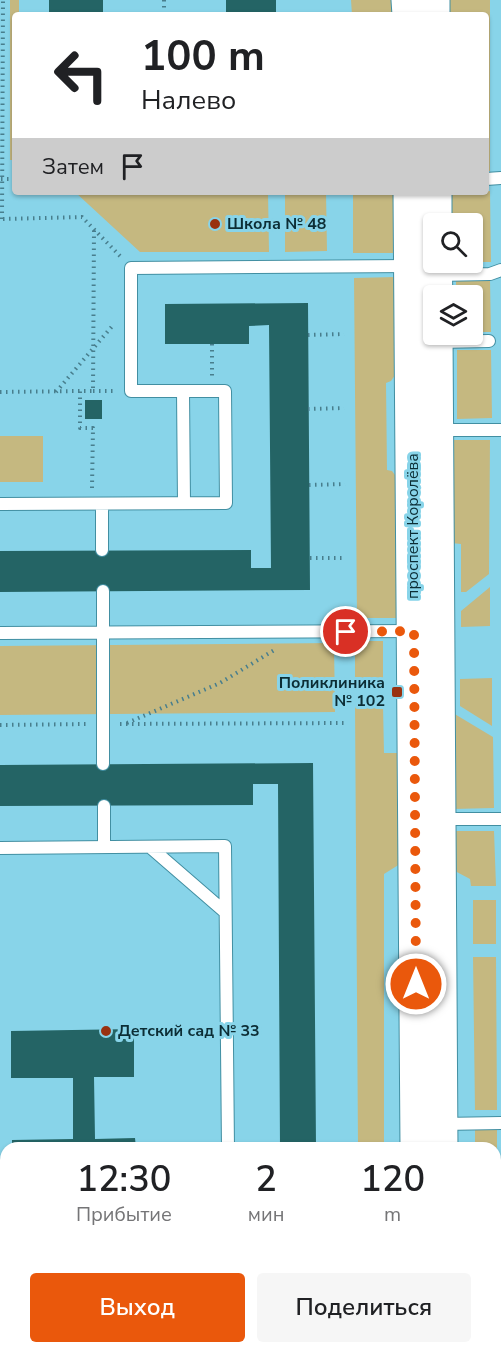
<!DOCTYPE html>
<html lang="ru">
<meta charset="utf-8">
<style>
body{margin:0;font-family:"Nunito Sans",sans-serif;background:#f6f6f6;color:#202124;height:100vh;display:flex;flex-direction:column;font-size:22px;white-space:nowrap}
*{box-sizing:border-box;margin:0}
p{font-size:20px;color:#757577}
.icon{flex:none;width:33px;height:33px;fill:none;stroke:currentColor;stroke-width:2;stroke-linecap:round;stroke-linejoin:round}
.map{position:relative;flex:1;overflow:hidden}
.panel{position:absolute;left:0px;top:1142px;width:501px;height:212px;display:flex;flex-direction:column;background:#fff;border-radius:18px 18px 0 0;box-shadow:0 2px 4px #0004}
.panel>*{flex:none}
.top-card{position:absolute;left:12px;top:12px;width:477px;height:183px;border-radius:6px;box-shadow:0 2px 4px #0004;background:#fff;color:#202124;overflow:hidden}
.tools{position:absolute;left:423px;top:213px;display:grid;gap:12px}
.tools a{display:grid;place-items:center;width:60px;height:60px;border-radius:6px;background:#fff;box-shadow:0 2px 4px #0004;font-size:30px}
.pin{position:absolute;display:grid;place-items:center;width:51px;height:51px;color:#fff;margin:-26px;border:3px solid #fff;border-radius:50%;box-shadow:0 2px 6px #0007}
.me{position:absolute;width:66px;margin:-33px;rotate:0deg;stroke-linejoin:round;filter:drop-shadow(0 0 4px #0008)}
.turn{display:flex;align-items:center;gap:21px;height:126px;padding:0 30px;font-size:27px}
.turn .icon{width:78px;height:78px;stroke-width:2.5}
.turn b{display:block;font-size:42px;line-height:51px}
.then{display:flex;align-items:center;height:57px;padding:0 30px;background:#0003;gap:12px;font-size:22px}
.eta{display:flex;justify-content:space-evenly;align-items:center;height:102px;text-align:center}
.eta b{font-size:36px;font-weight:600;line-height:42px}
.button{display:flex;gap:12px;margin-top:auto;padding:12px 30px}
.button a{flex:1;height:69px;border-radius:6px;background:#ea580c;color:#fff;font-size:24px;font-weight:600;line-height:69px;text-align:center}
.button a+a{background:#f6f6f6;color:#202124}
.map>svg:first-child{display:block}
</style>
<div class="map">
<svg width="501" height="1352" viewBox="0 0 501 1352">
<rect width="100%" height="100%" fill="#88d4e9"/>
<path fill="#c5b880" d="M10 0H19V15H15V160H10Z
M351 0H394V15H352Z
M446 0H490V171H486V15H446Z
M486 191H490L491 262H473L472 224 449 223V192Z
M75 192H268L269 252H140Z
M285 192H326L327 251 285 252Z
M353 192H395V253H353Z
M396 277 397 372 391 381 386 383 387 470 392 471 398 479 399 618H357L354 278Z
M490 280 491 332H473L472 296 456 295V281Z
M457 350H491L492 418 457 419Z
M0 436H43V482H0Z
M452 440H490L489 574 466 592H461V544L451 543Z
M490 587V626L461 627V611Z
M355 641H383V682H355Z
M334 643 335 712 0 715V646Z
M492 678V726L460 706V679Z
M355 705H383L384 753H399L400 864 384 874V1147H358Z
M453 713 493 737 494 808 453 809Z
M453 831H494L496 886H471L470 879 453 870Z
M473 900H496V944H473Z
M473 957H496L497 1110H475Z
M475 1130H497V1158H495V1148L475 1147Z"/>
<path fill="#246465" d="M49 0H103V15H49Z
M226 0H276V15H226Z
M308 303 310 590 0 592V551L251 550V568H271L269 325 249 326V344H165V304Z
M85 400H102V419H85Z
M313 763 316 1148H280L278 784H253V805L0 806V765Z
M134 1029V1077H94L95 1139 135 1138 136 1148H12V1140L73 1139V1078H11V1031Z
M5 1347H54V1352H5Z
M105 1347H128V1352H105Z"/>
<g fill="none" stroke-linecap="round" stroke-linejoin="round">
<g stroke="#428fa2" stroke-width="14">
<path id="lane" d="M486 179 501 178
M436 275 490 274 501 270
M437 342 489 341
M183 391 184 503
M439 430H501
M0 504 226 503 225 391H131V268L411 266
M102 504V550
M103 591V764
M0 633 413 631
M104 806V847
M439 819H501
M150 847 225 912
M0 848 225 846 228 1148
M442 1124 501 1123
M0 1275 6 1276
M495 1327H501
M174 1347V1352
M311 1347V1352"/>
</g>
<g stroke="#428fa2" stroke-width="35">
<path id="secondary" d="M408 0 409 15
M433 0V15
M410 192 417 1148
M435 192V224
M435 262 436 296
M436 334 441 1148
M418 1347 419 1352
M442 1347V1352"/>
</g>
<path stroke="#487e8d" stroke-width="4" stroke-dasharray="1.5 4.5" stroke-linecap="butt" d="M164 0V15
M1 179H15
M2 219 3 0
M3 219 82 217 120 256
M308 335 344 334
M212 344V376
M93 391H116
M0 392 80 391
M56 392 114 324
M308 409 344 408
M309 485 345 484
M92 488 93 428H80V391H93L94 229
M310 558H346
M127 723 220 683 276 649
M120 724 347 723
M0 725 88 724"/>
<use href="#lane" stroke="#fff" stroke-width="12"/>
<use href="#secondary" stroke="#fff" stroke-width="33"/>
</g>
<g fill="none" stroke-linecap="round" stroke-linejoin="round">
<path stroke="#ea580c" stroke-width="10" stroke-dasharray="0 18" d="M346 632 414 631 416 984"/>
</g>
<g fill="#993211" stroke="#88d4e9" stroke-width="2">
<circle cx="215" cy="224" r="6"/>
<rect x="391" y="686" width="12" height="12" rx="3"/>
<circle cx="106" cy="1031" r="6"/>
</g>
<g text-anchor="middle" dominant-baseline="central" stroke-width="6" stroke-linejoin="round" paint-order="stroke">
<g font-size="16" font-weight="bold" fill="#0c2d35" stroke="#88d4e9" text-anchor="start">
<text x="227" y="224">Школа № 48</text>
<text x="385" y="683" text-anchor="end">Поликлиника<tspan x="385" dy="18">№ 102</tspan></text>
<text x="118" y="1031">Детский сад № 33</text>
</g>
<g font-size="16" fill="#0c2d35" stroke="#88d4e9">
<text transform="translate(413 526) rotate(-90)">проспект Королёва</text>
</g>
</g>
</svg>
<div class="tools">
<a><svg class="icon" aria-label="search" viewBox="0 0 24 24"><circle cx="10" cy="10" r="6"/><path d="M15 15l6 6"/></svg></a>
<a><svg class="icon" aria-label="layers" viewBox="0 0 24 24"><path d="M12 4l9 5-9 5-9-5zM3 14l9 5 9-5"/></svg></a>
</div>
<div class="pin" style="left:346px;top:632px;background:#d93025"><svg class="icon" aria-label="arrive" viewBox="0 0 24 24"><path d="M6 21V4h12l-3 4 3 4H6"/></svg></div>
<svg class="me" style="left:416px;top:984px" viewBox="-20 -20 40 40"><circle r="17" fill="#ea580c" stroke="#fff" stroke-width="3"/><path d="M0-11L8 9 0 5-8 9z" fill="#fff"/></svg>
<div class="top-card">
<div class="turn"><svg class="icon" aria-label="left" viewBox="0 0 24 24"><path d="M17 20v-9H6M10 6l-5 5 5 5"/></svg><div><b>100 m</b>Налево</div></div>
<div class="then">Затем<svg class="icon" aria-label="arrive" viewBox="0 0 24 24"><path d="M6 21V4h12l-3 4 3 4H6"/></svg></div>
</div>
<section class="panel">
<div class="eta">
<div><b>12:30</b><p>Прибытие</p></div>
<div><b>2</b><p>мин</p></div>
<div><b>120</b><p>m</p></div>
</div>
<div class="button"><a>Выход</a><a>Поделиться</a></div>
</section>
</div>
